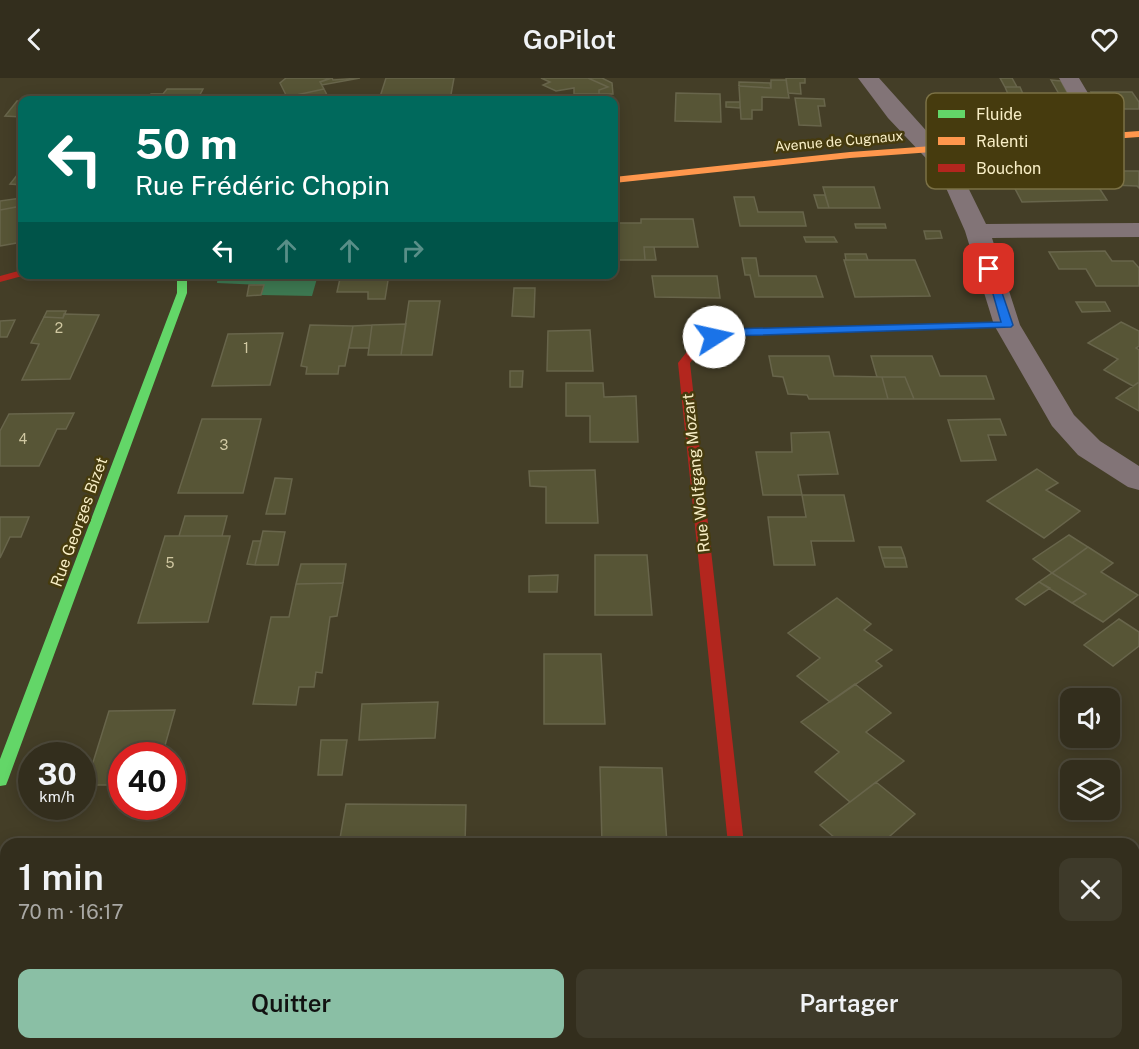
<!DOCTYPE html>
<html lang="fr">
<meta charset="utf-8">
<style>
body{margin:0;font-family:"Public Sans",sans-serif;background:#3e3a2a;color:#f1f3f6;height:100vh;display:flex;flex-direction:column;font-size:22px;white-space:nowrap}
*{box-sizing:border-box;margin:0}
p{font-size:20px;color:#a9a8a4}
.icon{flex:none;width:33px;height:33px;fill:none;stroke:currentColor;stroke-width:2;stroke-linecap:round;stroke-linejoin:round}
.map{position:relative;flex:1;overflow:hidden}
.sheet{position:absolute;left:0px;top:760px;width:1140px;height:212px;display:flex;flex-direction:column;background:#332e1d;border-radius:18px 18px 0 0;box-shadow:0 3px 15px #0003,0 0 0 2px #4e4a3b}
.sheet>*{flex:none}
.top-card{position:absolute;left:18px;top:18px;width:600px;height:183px;border-radius:12px;box-shadow:0 3px 15px #0003,0 0 0 2px #4e4a3b;background:#00695c;color:#fff;overflow:hidden}
.fabs{position:absolute;left:1060px;top:610px;display:grid;gap:12px}
.fabs a{display:grid;place-items:center;width:60px;height:60px;border-radius:12px;background:#332e1d;box-shadow:0 3px 15px #0003,0 0 0 2px #4e4a3b;font-size:30px}
.speed{position:absolute;left:18px;top:664px;display:flex;gap:12px;font-size:30px;font-weight:700;text-align:center}
.speed>*{display:grid;place-content:center;width:78px;height:78px;border-radius:50%;background:#332e1d;box-shadow:0 3px 15px #0003,0 0 0 2px #4e4a3b;line-height:1}
.speed small{font-size:15px;font-weight:400}
.speed .limit{border:9px solid #d22;background:#fff;color:#111}
.pin{position:absolute;display:grid;place-items:center;width:51px;height:51px;color:#fff;margin:-26px;border-radius:12px;box-shadow:0 3px 9px #0006}
.me{position:absolute;width:66px;margin:-33px;rotate:80deg;stroke-linejoin:round;filter:drop-shadow(0 0 4px #0008)}
.turn{display:flex;align-items:center;gap:21px;height:126px;padding:0 18px;font-size:27px}
.turn .icon{width:78px;height:78px;stroke-width:2.5}
.turn b{display:block;font-size:42px;line-height:51px}
.lanes{display:flex;align-items:center;height:57px;padding:0 18px;background:#0003;justify-content:center;gap:30px;direction:ltr}
.lanes .off{opacity:.35}
.round{display:grid;place-items:center;flex:none;width:63px;height:63px;border-radius:12px;background:#3e3a2a}
.head{display:flex;align-items:center;justify-content:space-between;height:102px;padding:0 18px}
h1{font-size:36px;font-weight:600;line-height:45px}
.button{display:flex;gap:12px;margin-top:auto;padding:12px 18px}
.button a{flex:1;height:69px;border-radius:12px;background:#8abfa5;color:#111;font-size:24px;font-weight:600;line-height:69px;text-align:center}
.button a+a{background:#3e3a2a;color:#f1f3f6}
header{display:flex;justify-content:space-between;align-items:center;height:78px;padding:0 18px;background:#332e1d;font-size:27px;font-weight:600}
.map>svg:first-child{display:block}
</style>
<header><svg class="icon" aria-label="back" viewBox="0 0 24 24"><path d="M15 5l-7 7 7 7"/></svg>GoPilot<svg class="icon" aria-label="heart" viewBox="0 0 24 24"><path d="M12 20l-8-8c-3-5 5-10 8-4 3-6 11-1 8 4z"/></svg></header>
<div class="map">
<svg width="1139" height="971" viewBox="0 0 1139 971">
<rect width="100%" height="100%" fill="#443e27"/>
<path fill="#3d7851" d="M218 197H318L312 218 261 217 264 207 217 205Z"/>
<path fill="#575536" stroke="#68654b" stroke-width="1.5" d="M286 0H330L320 4 324 11 287 19 280 5Z
M332 0 333 2 360 0 322 7 320 4Z
M386 0H454L450 22H379Z
M541 0H588L608 9 599 12V16H574V10L556 13 543 7 550 4Z
M588 0H602L612 5 613 16H599V12L608 9Z
M786 0H805V5H800L801 16 788 15Z
M1000 0H1012L1017 9H1005Z
M771 2H786L789 20 762 19V32H752V41H741L739 8 771 10Z
M1051 2 1061 3 1068 16H1059Z
M739 4 770 5 771 10 739 8Z
M1005 9H1020L1023 16H1008Z
M167 11H203L197 22H146L151 16H163Z
M324 11 327 17 295 22H289L287 19Z
M1091 14H1132L1139 24V31H1102Z
M676 15 720 16 721 44 675 43Z
M78 17 129 18 127 22H74Z
M795 20 824 21 825 28H818L821 48 799 47Z
M17 23H22V39L5 38Z
M726 24H740V30L726 29Z
M22 91V107L10 106Z
M1103 93H1139V110L1137 108 1112 107Z
M1012 105H1096L1107 122 1022 124Z
M823 109H874L880 130H829Z
M814 117H825L829 130H818Z
M734 119H754L758 134H803L806 148H740Z
M21 120 22 128 0 132V123Z
M22 128V164L0 168V132Z
M641 141H693L698 169H644L645 182H618L616 145H641Z
M855 146H885L886 150H856Z
M924 153H940L942 160 926 161Z
M804 159H834L837 164H806Z
M644 169H654L656 182H645Z
M1105 173 1112 183H1133L1139 190V208H1096L1086 191H1059L1049 174Z
M845 176H866L868 182H846Z
M742 180H756L759 198H816L823 219H755L750 197H745Z
M844 182H915L930 218 855 219Z
M341 196H389L385 221H368V214H337Z
M449 196H484V201H449Z
M652 198H717L720 220 655 219Z
M249 207H264L261 217 247 218Z
M514 210H535L534 239 512 238Z
M409 223H440L432 277H401Z
M1076 224H1105L1110 233 1082 234Z
M47 233H66L63 240 44 239Z
M64 236 99 237 70 301 22 302 39 266 31 265 44 239 63 240Z
M15 242 7 259H0V243Z
M1121 244 1139 253V268L1136 270 1139 272V304L1133 308 1104 292 1118 281 1088 265Z
M406 246 401 277H368L372 247Z
M310 247 353 248 345 288H339L338 296H306L307 289 301 288Z
M372 247 369 270H349L353 248Z
M590 252 593 293H547L548 253Z
M283 255 270 307 212 308 228 256Z
M769 278H829L834 298 882 299 888 321H809L807 317 788 316 783 299 773 298Z
M871 278H932L940 298H986L994 321H914L905 299H877Z
M510 293H523L522 309H510Z
M882 299H905L914 321H888Z
M1139 304V333L1116 320Z
M566 305H603L604 319 636 318 638 364H590V338H566Z
M74 335 66 351H57L39 388H0V353L9 336Z
M202 341H261L243 415H178Z
M1000 341 1006 357H988L996 382 961 383 948 342Z
M829 354 838 396 798 397 802 417H763L756 374H792L791 355Z
M1037 391 1058 405 1046 412 1080 433 1044 460 987 423Z
M595 392 598 445H546V409L530 408 529 393Z
M275 400 292 401 285 436H266Z
M802 417H844L854 463H811L815 487H774L768 439H806Z
M185 438H227L222 458H179Z
M0 439H29L21 459H10L0 480Z
M263 453 285 454 278 487H255Z
M1069 457 1088 469 1052 495 1033 481Z
M165 458H230L208 544 138 545Z
M253 463H261L255 487 247 486Z
M879 469H901L905 480H882Z
M1088 469 1113 485 1101 494 1138 517 1103 544 1072 525 1086 516 1052 495Z
M595 477H647L652 537H595Z
M882 480H905L907 489H885Z
M301 486H346L343 505 296 506Z
M1052 495 1086 516 1072 525 1039 504Z
M558 497 557 514H529V498Z
M1039 504 1050 510 1025 527 1016 521Z
M343 505 337 538 330 539 322 595 316 594 314 609H299L296 627 253 626 271 539H289L296 506Z
M837 520 871 546 864 552 892 572 876 583 882 588 830 624 797 598 820 580 788 555Z
M1119 541 1139 554V568L1113 588 1084 567Z
M544 576H601L605 646H544Z
M855 606 891 635 866 654 904 683 850 724 815 694 839 674 801 644Z
M438 624 435 660 359 662 362 626Z
M175 632 162 678H122V707H86L109 633Z
M321 662H347L342 697H318Z
M600 689 662 690 667 766H602Z
M876 704 915 736 890 758 901 766H842L820 747Z
M346 726 466 727 465 766H339Z
M1134 900H1139V954H1134Z"/>
<g fill="none" stroke-linecap="round" stroke-linejoin="round">
<path fill="#827477" fill-rule="evenodd" d="M858 0H879L957 87 986 146 1139 145V159L992 160 1020 247 1074 337 1100 363 1139 388V412L1128 409 1078 377 1052 348 994 247 965 153 939 94 888 40Z
M1059 0H1079L1113 57 1110 62H1094Z
M735 966H782L784 971H737Z"/>
<path fill="#63d668" fill-rule="evenodd" d="M177 196H187V215L8 702 6 707 0 708V681L177 215Z"/>
<path fill="#ff974d" fill-rule="evenodd" d="M1139 53V59L850 80 614 105V99L850 74Z
M1007 244 1011 245V249L729 258 713 263 707 260 728 252Z"/>
<path fill="#b3261e" fill-rule="evenodd" d="M22 192V196L26 197 0 204V198Z
M713 257 719 260 704 266 690 285 744 766H728L678 285 696 262Z"/>
</g>
<path fill="#1a73e8" stroke="#114b97" stroke-width="1.5" d="M985 188 994 191 1013 247 1011 249 729 258 714 263 709 259 728 251 1001 244Z"/>
<g text-anchor="middle" dominant-baseline="central" stroke-width="5" stroke-linejoin="round" paint-order="stroke">
<g font-size="14" fill="#f8eec6" stroke="#463b0e">
<text transform="translate(839 63) rotate(-5)">Avenue de Cugnaux</text>
</g>
<g font-size="14" fill="#d0c8a2">
<text x="59" y="250">2</text>
<text x="246" y="270">1</text>
<text x="23" y="361">4</text>
<text x="224" y="367">3</text>
<text x="170" y="485">5</text>
</g>
<g font-size="16" fill="#f8eec6" stroke="#463b0e">
<text transform="translate(696 395) rotate(-96)">Rue Wolfgang Mozart</text>
<text transform="translate(79 444) rotate(-70)">Rue Georges Bizet</text>
</g>
</g>
<rect x="926" y="15" width="198" height="96" rx="9" fill="#463b0e" stroke="#7b7145" stroke-width="1.5"/>
<rect x="938" y="32" width="27" height="8" fill="#63d668"/>
<rect x="938" y="59" width="27" height="8" fill="#ff974d"/>
<rect x="938" y="86" width="27" height="8" fill="#b3261e"/>
<g font-size="16" fill="#f8eec6">
<text x="976" y="42">Fluide</text>
<text x="976" y="69">Ralenti</text>
<text x="976" y="96">Bouchon</text>
</g>
</svg>
<div class="fabs">
<a><svg class="icon" aria-label="sound" viewBox="0 0 24 24"><path d="M4 9h4l5-4v14l-5-4H4zM17 9q2 3 0 6"/></svg></a>
<a><svg class="icon" aria-label="layers" viewBox="0 0 24 24"><path d="M12 4l9 5-9 5-9-5zM3 14l9 5 9-5"/></svg></a>
</div>
<div class="speed"><div>30<small>km/h</small></div><div class="limit">40</div></div>
<div class="pin" style="left:989px;top:191px;background:#d93025"><svg class="icon" aria-label="arrive" viewBox="0 0 24 24"><path d="M6 21V4h12l-3 4 3 4H6"/></svg></div>
<svg class="me" style="left:714px;top:259px" viewBox="-20 -20 40 40"><circle r="19" fill="#fff"/><path d="M0-13L10 11 0 6-10 11z" fill="#1a73e8"/></svg>
<div class="top-card">
<div class="turn"><svg class="icon" aria-label="left" viewBox="0 0 24 24"><path d="M17 20v-9H6M10 6l-5 5 5 5"/></svg><div><b>50 m</b>Rue Frédéric Chopin</div></div>
<div class="lanes"><svg class="icon" aria-label="left" viewBox="0 0 24 24"><path d="M17 20v-9H6M10 6l-5 5 5 5"/></svg><svg class="icon off" aria-label="ahead" viewBox="0 0 24 24"><path d="M12 20V5M6 11l6-6 6 6"/></svg><svg class="icon off" aria-label="ahead" viewBox="0 0 24 24"><path d="M12 20V5M6 11l6-6 6 6"/></svg><svg class="icon off" aria-label="right" viewBox="0 0 24 24"><path d="M7 20v-9h11M14 6l5 5-5 5"/></svg></div>
</div>
<section class="sheet">
<div class="head"><div><h1>1 min</h1><p>70 m · 16:17</p></div><a class="round"><svg class="icon" aria-label="close" viewBox="0 0 24 24"><path d="M6 6l12 12M18 6L6 18"/></svg></a></div>
<div class="button"><a>Quitter</a><a>Partager</a></div>
</section>
</div>
